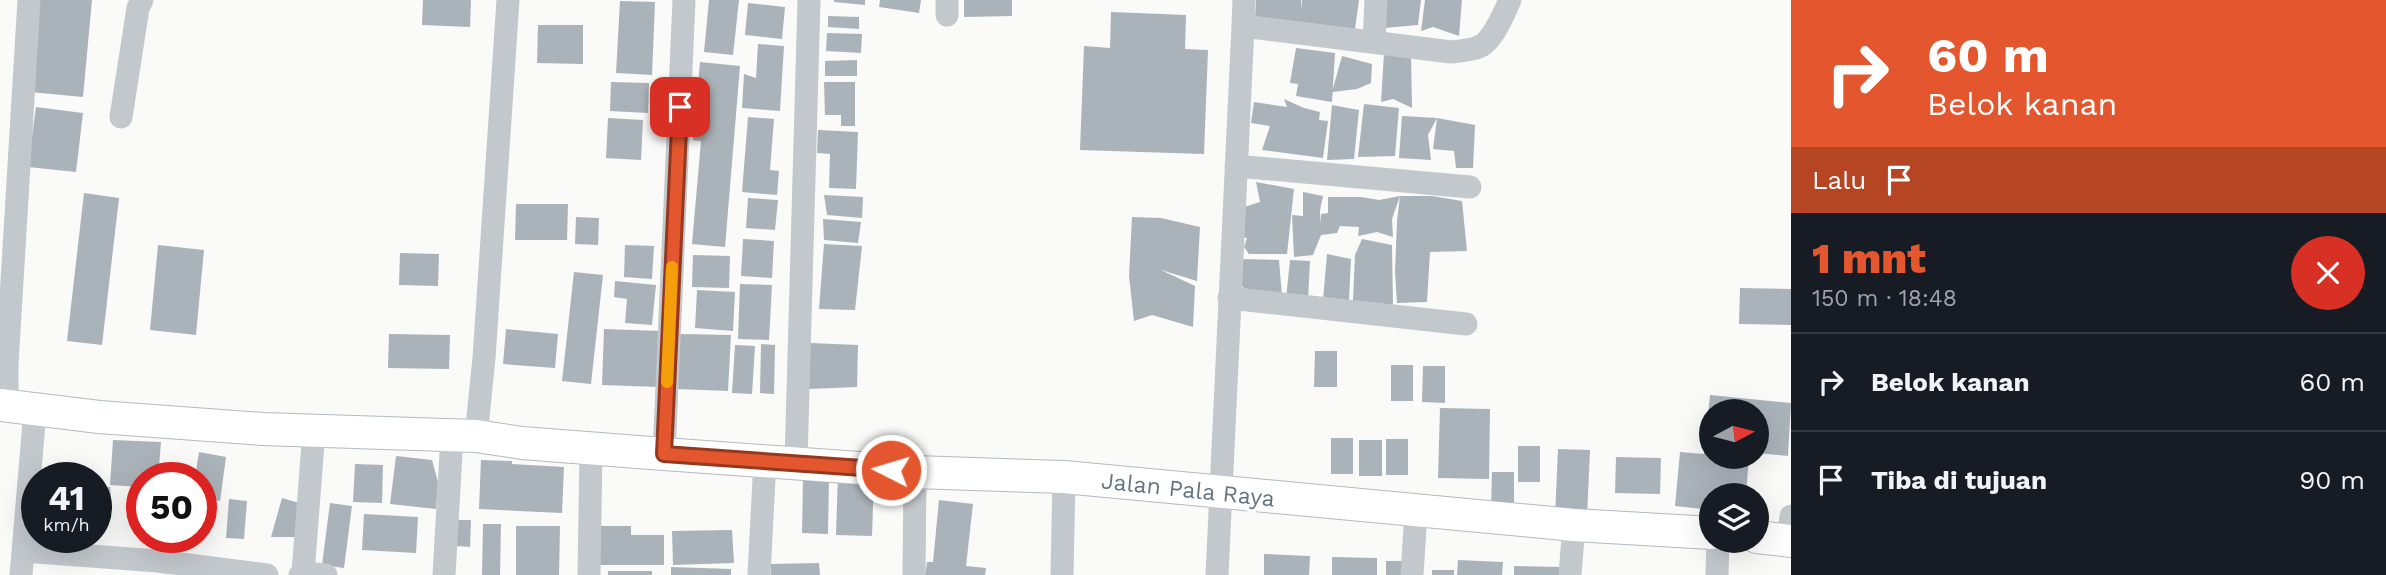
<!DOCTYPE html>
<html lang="id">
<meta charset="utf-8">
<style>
body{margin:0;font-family:"Work Sans",sans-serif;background:#242831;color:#f1f3f6;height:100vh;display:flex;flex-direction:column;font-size:26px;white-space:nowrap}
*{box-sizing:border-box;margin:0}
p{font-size:23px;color:#9ea1a6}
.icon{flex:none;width:38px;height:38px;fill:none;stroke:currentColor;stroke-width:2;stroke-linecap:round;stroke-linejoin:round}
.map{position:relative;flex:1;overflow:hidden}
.drawer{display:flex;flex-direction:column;background:#171b24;width:595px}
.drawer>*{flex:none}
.banner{background:#e4572e;color:#fff;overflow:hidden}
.needle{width:46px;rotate:83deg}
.tools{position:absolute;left:1699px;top:399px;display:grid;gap:14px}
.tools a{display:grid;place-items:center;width:70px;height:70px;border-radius:50%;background:#171b24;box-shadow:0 7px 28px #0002;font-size:35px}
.speed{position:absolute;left:21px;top:462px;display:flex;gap:14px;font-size:35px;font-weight:700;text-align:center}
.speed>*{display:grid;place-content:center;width:91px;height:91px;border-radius:50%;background:#171b24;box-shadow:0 7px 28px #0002;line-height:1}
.speed small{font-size:18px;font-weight:400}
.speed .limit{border:10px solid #d22;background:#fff;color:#111}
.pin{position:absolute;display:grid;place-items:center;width:60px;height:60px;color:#fff;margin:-30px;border-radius:14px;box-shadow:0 4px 10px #0006}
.me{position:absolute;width:77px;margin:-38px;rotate:275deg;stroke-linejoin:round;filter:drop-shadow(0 0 5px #0008)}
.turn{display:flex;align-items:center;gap:24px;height:147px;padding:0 21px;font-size:32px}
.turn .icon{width:91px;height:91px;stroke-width:2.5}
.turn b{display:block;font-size:49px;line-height:60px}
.then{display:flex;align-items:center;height:66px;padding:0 21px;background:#0003;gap:14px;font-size:26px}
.round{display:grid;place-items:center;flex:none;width:74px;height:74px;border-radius:37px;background:#242831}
.head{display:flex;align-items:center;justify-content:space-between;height:119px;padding:0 21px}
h1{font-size:42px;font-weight:800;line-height:52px;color:#e4572e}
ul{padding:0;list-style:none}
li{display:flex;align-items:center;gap:21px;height:98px;padding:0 21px;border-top:2px solid #363941}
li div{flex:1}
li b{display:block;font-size:26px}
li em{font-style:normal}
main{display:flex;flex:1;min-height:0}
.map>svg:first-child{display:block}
</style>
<main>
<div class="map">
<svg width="1791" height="575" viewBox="0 0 1791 575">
<rect width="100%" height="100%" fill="#fafaf8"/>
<path fill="#aab3b9" d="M38 0H92L83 97 30 92Z
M423 0H471L470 27 422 25Z
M709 0H739L733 55 704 52Z
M834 0H865V5L834 2Z
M880 0H921L919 13 879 7Z
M964 0H1012V16L964 17Z
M1256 0H1301V11L1302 0H1359L1355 29 1255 20Z
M1386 0H1421L1418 25 1384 28Z
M1425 0H1462L1459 36 1433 27 1421 31Z
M620 1 655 2 652 75 616 73Z
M748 3 785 7 782 39 745 35Z
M1111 12 1186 15 1185 49 1208 50 1204 154 1080 150 1084 46 1110 48Z
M828 16 859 17V29L828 27Z
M538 25H583V64L537 63Z
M827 33 862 34 861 53 826 51Z
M758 44 784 46 780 111 742 108 744 74 756 78Z
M1296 48 1335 53 1332 102 1296 96 1298 84 1290 83Z
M1384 53 1411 55 1412 108 1393 99 1381 102Z
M1342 56 1372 64 1371 83 1357 89 1332 92Z
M857 60V76H825V61Z
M700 62 740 66 725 247 692 244 701 141 693 140Z
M611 82 649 83 648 113 610 111Z
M824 82H855V126H841V115H825Z
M1284 99 1304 108 1320 112 1319 120 1328 121 1323 158 1262 150 1270 126 1251 123 1254 102 1287 107Z
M1364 104 1399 108 1395 156 1358 157Z
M1332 105 1359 110 1354 159 1327 160Z
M36 107 83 113 76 172 28 167Z
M1402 116 1437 118 1475 125 1473 168H1456L1454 151 1433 149 1437 118 1428 135 1431 160 1399 158Z
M748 117 774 119 770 170 779 171 777 195 742 192Z
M608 118 643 120 641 160 606 158Z
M818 130 858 132 856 189 829 188 830 154 817 153Z
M1256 182 1294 189 1287 254H1249L1244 247 1247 238 1241 237 1244 207 1260 202Z
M1303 192 1323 196 1320 210V224L1321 214 1328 213V197H1361L1379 200 1400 196 1392 219 1393 237 1377 232 1358 236 1359 227 1340 226 1337 233 1321 235 1313 255 1294 257 1292 215 1303 216Z
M84 193 119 198 102 345 67 341Z
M824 195 863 197 862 218 827 215Z
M1400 196H1432L1462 201 1467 251 1430 252 1427 302 1397 303 1395 272 1397 221Z
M748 198 778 200 775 230 746 228Z
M516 204H568L567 240H515Z
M576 217 599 218 598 245 575 244Z
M1132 217 1161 218 1200 227 1197 281 1161 270 1195 286 1193 327 1152 315 1134 321 1129 276Z
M823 219 861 222 858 243 824 240Z
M743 239 774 241 772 278 741 276Z
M1362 239 1392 245 1393 306 1353 301 1355 255Z
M824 244 862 246 855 310 819 309Z
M158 245 204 250 196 335 150 330Z
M625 245 654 246 652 279 624 277Z
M400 253 439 254 438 286 399 285Z
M1327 254 1351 259 1349 300H1323Z
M693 255 730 256 729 288 692 287Z
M1242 259 1279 260 1282 296 1250 295 1241 285Z
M1290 260 1310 261 1308 300 1286 299Z
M574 272 603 275 591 384 562 381Z
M615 281 656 285 652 325 625 323 627 299 614 297Z
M740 284 772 285 769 340 738 339Z
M1740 288 1791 289V325L1739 324Z
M697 290 735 292 733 331 695 328Z
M506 329 558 334 555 368 503 364Z
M604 329 661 331 659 387 602 385Z
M389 334 450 335 449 369 388 368Z
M679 334 731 335 728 391 676 389Z
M810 343 858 345 857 387 809 389Z
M761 344 775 345 774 394 760 393Z
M735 345 755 346 752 394 732 393Z
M1315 351H1337V387H1314Z
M1391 365H1413V401H1391Z
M1423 366H1445V403L1422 402Z
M1710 395 1791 403 1788 456 1757 453V411H1712V457H1749L1746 495H1712V510L1675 506 1680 452 1704 454Z
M1440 408 1490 409 1489 479 1438 478Z
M1331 438H1353V474H1331Z
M1386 439H1408V475H1386Z
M113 440 161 442 158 478H142V487L110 485Z
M1359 440H1382V476H1359Z
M1518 446H1540V482H1518Z
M1558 449 1590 450 1587 518 1555 517Z
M199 452 226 457 220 501 201 498V478H195Z
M396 456 432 460 438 482 436 509 390 504Z
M1616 457 1661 458 1660 494 1615 493Z
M481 460 512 461V464L564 467 562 513 479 509Z
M355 464 383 465 382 503 353 502Z
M1492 472H1514V508H1491Z
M838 474 874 476 872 536 836 535Z
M803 478 829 479 828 534 802 533Z
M110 487 112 509 96 510V488Z
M282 498 303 504V537H271Z
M229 499 247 501 244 539 226 538Z
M939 500 973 504 966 566 986 568 985 575H925L927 562H933Z
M330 503 352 506 344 568 322 565Z
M364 514 418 517 416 553 362 550Z
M457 520H471L470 547 457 546Z
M483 524H501L500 575H482Z
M516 526H560L559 575H516Z
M599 526H631V535H664V565H599Z
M732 530 734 563 673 565 672 531Z
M1264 554 1310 556 1309 575H1264Z
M1332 557 1377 558V575H1332Z
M1458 560 1503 562 1502 575H1457Z
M1386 561H1408V575H1386Z
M819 563 820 575H771V564Z
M1514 566 1560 567 1559 575H1514Z
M671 567 731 569V575H671Z
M1432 570H1454V575H1432Z
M608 571H652V575H608Z"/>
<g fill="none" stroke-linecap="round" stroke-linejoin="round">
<g stroke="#b3babf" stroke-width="34">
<path id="secondary" d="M0 405 99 417 263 429 476 436 522 443 664 454 915 472 1064 477 1574 525 1712 533
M1757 537 1791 541"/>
</g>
<path stroke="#c3c8cc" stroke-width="23" d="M947 15V0
M1243 26 1244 0
M1374 42 1376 0
M121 117 138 8 142 0
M1236 166 1470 187
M1229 298 1466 324
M7 406V364L29 0
M476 436 484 358 508 0
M664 454 684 0
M796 462 809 0
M1789 540 1791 516
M23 551 158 561 267 575
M303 573 326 575
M21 575 35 411
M300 575 303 573 314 431
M444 575 452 436
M589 575 591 449
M759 575 765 460
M914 575 915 472
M1062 575 1064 477
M1217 575 1243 26 1451 52C1461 51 1476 50 1484 44 1496 34 1504 13 1510 0
M1412 575 1416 512
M1570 575 1574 525
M1717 575 1718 541"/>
<use href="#secondary" stroke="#fff" stroke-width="32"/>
</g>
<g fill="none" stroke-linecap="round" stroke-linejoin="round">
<g stroke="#94391e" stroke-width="18">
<path id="route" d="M680 107 664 454 891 470"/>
</g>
<use href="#route" stroke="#e4572e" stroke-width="12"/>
<path stroke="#f59e0b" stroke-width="12" d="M667 382 672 267"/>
</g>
<g text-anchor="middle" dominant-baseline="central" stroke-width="7" stroke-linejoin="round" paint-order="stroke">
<g font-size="23" fill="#657683" stroke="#fff">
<text transform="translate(1188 490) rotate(6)">Jalan Pala Raya</text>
</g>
</g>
</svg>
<div class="tools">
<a><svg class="needle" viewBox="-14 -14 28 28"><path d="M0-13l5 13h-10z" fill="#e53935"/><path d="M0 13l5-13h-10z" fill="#9ea1a6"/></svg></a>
<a><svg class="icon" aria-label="layers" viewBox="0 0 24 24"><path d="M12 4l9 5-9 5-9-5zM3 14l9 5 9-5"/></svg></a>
</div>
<div class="speed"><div>41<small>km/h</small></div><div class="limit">50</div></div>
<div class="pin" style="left:680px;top:107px;background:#d93025"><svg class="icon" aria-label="arrive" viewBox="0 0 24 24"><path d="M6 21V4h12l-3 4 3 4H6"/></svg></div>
<svg class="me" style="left:891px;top:470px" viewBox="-20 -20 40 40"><circle r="17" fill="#e4572e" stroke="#fff" stroke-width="3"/><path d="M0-11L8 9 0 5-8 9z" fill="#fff"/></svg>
</div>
<section class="drawer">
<div class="banner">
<div class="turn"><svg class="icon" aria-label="right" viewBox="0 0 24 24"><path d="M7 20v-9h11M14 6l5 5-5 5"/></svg><div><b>60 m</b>Belok kanan</div></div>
<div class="then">Lalu<svg class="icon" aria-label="arrive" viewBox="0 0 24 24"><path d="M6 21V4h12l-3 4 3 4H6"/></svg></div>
</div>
<div class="head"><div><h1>1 mnt</h1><p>150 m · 18:48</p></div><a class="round" style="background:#d93025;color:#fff"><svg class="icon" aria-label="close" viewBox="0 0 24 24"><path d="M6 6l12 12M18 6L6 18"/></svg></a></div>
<ul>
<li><svg class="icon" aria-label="right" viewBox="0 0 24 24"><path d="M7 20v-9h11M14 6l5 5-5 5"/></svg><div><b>Belok kanan</b></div><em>60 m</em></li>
<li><svg class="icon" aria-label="arrive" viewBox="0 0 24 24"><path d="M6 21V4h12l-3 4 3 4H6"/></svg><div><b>Tiba di tujuan</b></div><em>90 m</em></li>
</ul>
</section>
</main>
